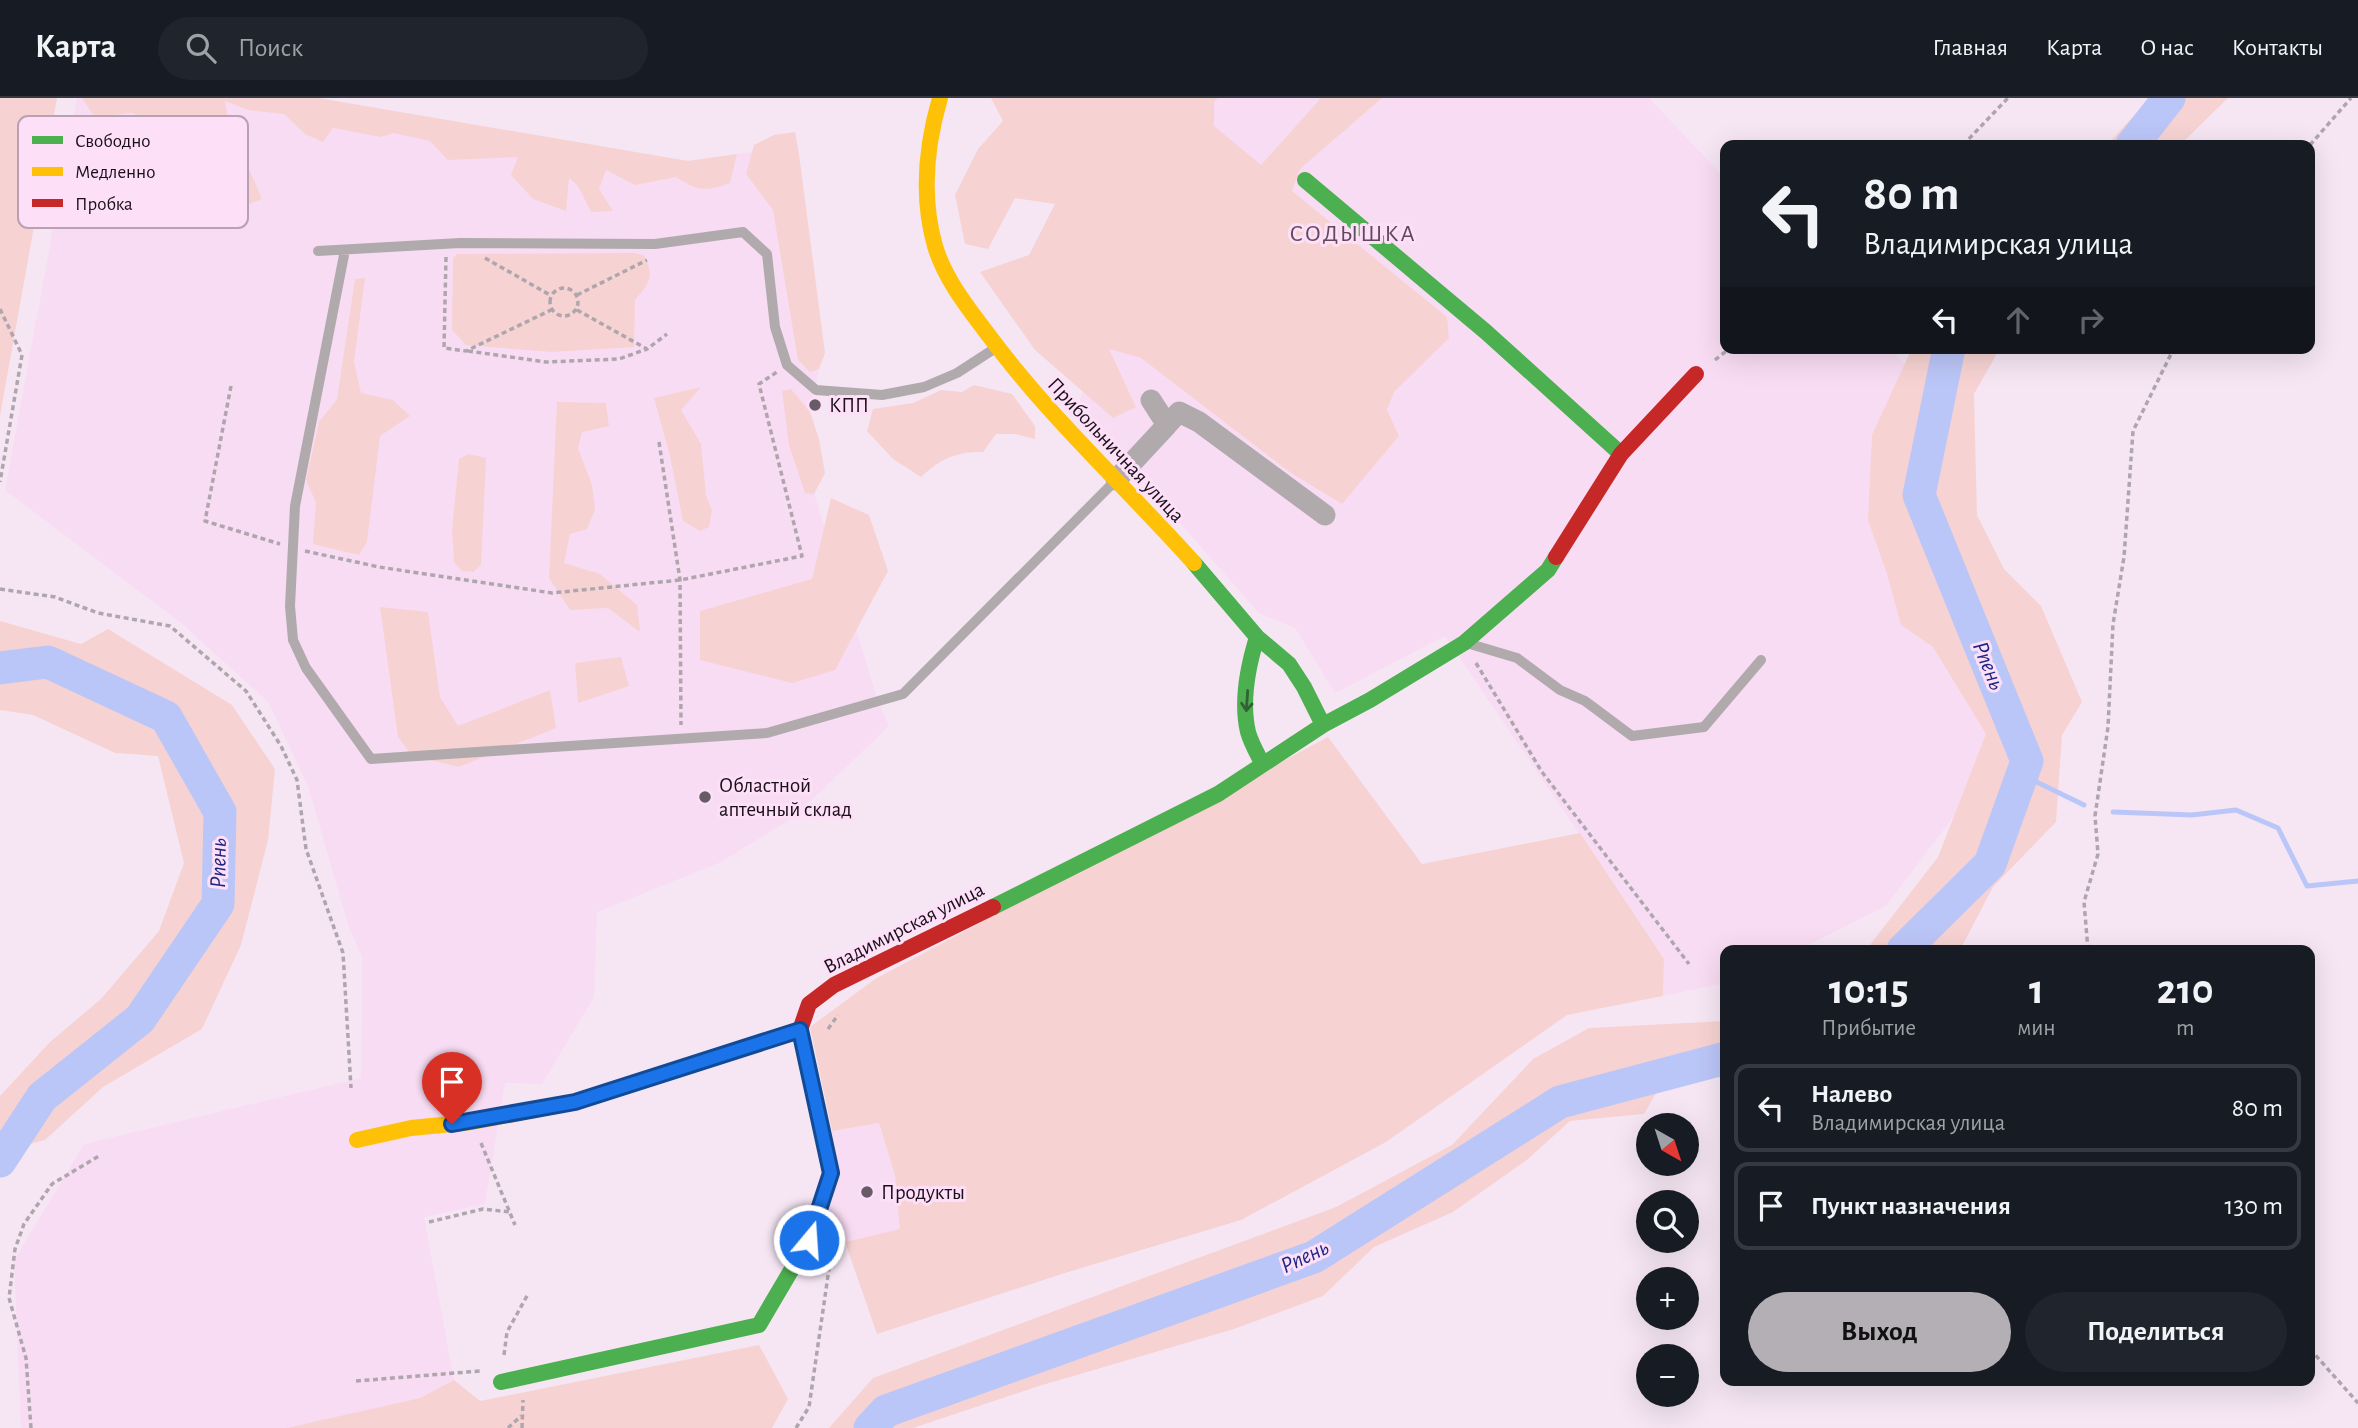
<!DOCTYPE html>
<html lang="ru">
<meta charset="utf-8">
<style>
body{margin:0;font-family:"Alegreya Sans",sans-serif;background:#20242c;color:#f1f3f6;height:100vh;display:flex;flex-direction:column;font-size:26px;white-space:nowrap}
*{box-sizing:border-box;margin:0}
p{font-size:23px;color:#9ea1a6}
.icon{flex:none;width:38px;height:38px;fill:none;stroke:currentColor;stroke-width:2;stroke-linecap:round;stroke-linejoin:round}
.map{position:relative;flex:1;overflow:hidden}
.sheet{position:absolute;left:1720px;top:847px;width:595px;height:441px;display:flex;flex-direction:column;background:#171b24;border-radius:14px;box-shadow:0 7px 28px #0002}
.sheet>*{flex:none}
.banner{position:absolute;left:1720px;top:42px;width:595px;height:214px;border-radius:14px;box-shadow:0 7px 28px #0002;background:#171b24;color:#f1f3f6;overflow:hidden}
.needle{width:46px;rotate:141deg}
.fabs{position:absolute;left:1636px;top:1015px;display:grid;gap:14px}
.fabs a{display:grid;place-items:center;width:63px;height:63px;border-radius:50%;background:#171b24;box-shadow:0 7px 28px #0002;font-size:35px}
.pin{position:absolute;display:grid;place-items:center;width:60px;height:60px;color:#fff;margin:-72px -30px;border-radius:50% 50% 50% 0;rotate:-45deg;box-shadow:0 0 7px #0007}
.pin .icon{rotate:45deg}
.me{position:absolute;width:77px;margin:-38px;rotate:18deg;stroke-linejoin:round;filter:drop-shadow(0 0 5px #0008)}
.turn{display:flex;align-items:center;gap:24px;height:147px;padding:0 28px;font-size:32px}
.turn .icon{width:91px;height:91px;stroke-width:2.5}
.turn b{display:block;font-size:49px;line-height:60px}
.lanes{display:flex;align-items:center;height:66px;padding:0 28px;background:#0003;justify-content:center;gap:35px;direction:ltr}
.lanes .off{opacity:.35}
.eta{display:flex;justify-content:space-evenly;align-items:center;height:119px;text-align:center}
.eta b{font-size:42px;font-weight:700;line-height:49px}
.cta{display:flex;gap:14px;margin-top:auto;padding:14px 28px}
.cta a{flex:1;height:80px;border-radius:42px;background:#b3afb5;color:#111;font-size:28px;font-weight:700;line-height:80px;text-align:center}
.cta a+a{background:#20242c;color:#f1f3f6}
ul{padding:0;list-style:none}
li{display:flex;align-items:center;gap:21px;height:88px;margin:0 14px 10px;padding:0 14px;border:4px solid #363941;border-radius:14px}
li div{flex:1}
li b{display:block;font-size:26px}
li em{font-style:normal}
header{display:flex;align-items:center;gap:42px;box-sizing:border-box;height:98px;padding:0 35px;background:#171b24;border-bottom:2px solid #363941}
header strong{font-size:33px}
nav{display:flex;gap:38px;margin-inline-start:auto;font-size:24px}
.search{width:490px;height:63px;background:#20242c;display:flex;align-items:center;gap:18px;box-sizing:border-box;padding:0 24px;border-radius:38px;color:#9ea1a6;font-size:26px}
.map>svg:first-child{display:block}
</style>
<header>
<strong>Карта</strong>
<div class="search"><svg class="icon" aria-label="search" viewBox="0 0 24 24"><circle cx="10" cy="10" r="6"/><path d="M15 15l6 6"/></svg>Поиск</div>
<nav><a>Главная</a><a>Карта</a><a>О нас</a><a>Контакты</a></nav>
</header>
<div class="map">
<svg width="2358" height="1330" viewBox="0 0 2358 1330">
<rect width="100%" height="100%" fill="#f6e6f4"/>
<path fill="#f8dcf3" d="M77 0H318L688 63 788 49 819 271 810 314 788 310 878 603 889 628 794 719 719 765 597 814 594 899 542 986 505 985 485 1106 424 1119 454 1282 420 1300 286 1330H21L14 1162 84 1046 361 980 362 859 348 827 308 688 268 604 181 525 5 392Z
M1189 0H1649L1725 80 1726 250H1889L1958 322 2019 632 1886 808 1798 852H1726L1725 885 1663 898 1664 861 1445 538 1335 595 1295 530 1259 515 1078 309 1152 35Z
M879 1025 895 1078 901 1131 845 1144 817 1147 832 1033Z"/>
<path fill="#f6d3d2" d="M0 0H57L0 318Z
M82 0H318L688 63 737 56 730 85C706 94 697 93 676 79L635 87 606 72 599 91 613 113 591 114 578 88 569 80 566 113 533 101 511 77 518 59 448 62 430 43 394 35 381 39 333 30 323 44 305 36 284 16 248 12 225 3 229 25 262 101 230 114 204 101 189 83 171 73 150 26 133 15 113 17 112 61 96 86 79 97 59 96 73 24 94 18Z
M991 0H1218L1214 4V28L1261 67 1321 0H1382L1300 71 1292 93 1447 219 1449 240 1394 294 1387 312 1399 338 1342 406 1291 375 1141 260 1109 251 1136 309 1113 320 1035 252 980 174 1029 157 1055 106 1015 100 988 151 965 146 955 97 978 51 1003 23Z
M2150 0H2228L2180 47H2107Z
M795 34 799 56 825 255 819 271 810 274 798 262 773 112 746 76 754 47 774 37Z
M633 155 644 157C655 179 650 184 635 202L634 249 551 254 466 247 452 232 453 160 457 156Z
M365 180 354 264 361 295 393 302 410 318 380 338 367 444 359 457 313 446 316 405 306 382 319 324 337 301 355 181Z
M1912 250H2000L1974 296 1977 417 2004 471 2041 508 2082 604 2062 637 2056 724 1993 789 1960 852H1866L1938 759 1986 636 1933 549 1901 527 1887 476 1868 422 1872 337Z
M974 287 1012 296 1035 328V341L1015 336H996L983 354C957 353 940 361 921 379L893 361 867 333 873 311 913 305 941 292 962 294Z
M701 289 681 312 701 346 706 398 712 412 709 429 700 433 683 423 670 358 654 300Z
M791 291 810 314 819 341 825 375 814 396 805 395 789 347 782 293Z
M557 304 606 305 609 328 582 334 578 350 592 387 595 412 587 431 570 436 564 465 600 476 637 507 640 534 608 510 570 512 549 480Z
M469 356 486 360 481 467 473 474 462 473 454 464 452 431 459 361Z
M831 400 869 417 888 473 835 572 792 585 700 562V513L812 481Z
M380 509 428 514 440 599 458 628 550 592 556 630 459 669 412 658 398 639Z
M0 523 81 546 108 531 232 607 275 671 268 742 241 847 202 931 103 989 45 1042 0 1054V998L50 944 101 901 159 833 184 765 158 658 115 655 33 617 0 612Z
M621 559 629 588 578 605 575 565Z
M1328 639 1422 766 1580 735 1664 861 1663 898 1567 917 1386 1044 1241 1122 1065 1175 877 1236 845 1144 900 1131 895 1078 879 1025 832 1033 810 929 875 881Z
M1725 923V980L1668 975 1644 1016 1570 1023 1528 1061 1453 1114 1374 1149 1323 1198 1234 1231 1039 1288 913 1330H829L873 1280 1336 1109 1452 1047 1533 961 1589 930Z
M759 1247 788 1301 772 1330H286L420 1300 454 1282 480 1303Z"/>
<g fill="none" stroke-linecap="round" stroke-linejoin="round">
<path stroke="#bbc6f8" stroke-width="5" d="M2022 677 2084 707
M2113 714 2192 717 2236 712 2278 730 2307 788 2358 783"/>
<path stroke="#bbc6f8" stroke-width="33" d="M2132 47 2169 0
M0 570 48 564 166 619 220 714 218 806 140 921 42 999 0 1063
M1903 852 1990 766 2027 663 1919 397 1949 250
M870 1330 886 1313 1314 1159 1560 1004 1726 960"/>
<path stroke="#afa6ad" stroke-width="3.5" stroke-dasharray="5 3.5" stroke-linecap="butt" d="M1963 47 2008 0
M2310 47 2351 0
M446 159 444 250 466 253 551 212
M485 160 550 197
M550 204a14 14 0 1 1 28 0a14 14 0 1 1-28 0Z
M577 197 647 162
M0 211 22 257 0 384
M577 212 647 251 667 236
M468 253 546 264 619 261 647 251
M1715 262 1730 250
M231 288 205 423 280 446
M659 344 680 482 681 627
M305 453 379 469 552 495 680 482 802 458 759 286 777 274
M0 491 55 499 98 515 170 528 246 593 281 648 297 682 306 751 343 855 351 990
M1476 565 1542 674 1689 866
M2088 852 2084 804 2098 756 2095 718 2108 629 2113 526 2124 459 2133 333 2174 250
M828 931 838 917
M481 1045 515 1127
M429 1124 483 1111 510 1114
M2310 1251 2358 1305
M504 1257 507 1234 528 1196
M356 1283 480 1273
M31 1330 26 1260 9 1200 15 1151 24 1126 52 1086 99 1058
M508 1330 521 1318
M522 1330 523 1302
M796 1330 809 1309 830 1164 826 1160"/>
<path stroke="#b1aaad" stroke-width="10" d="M345 152 295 408 290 508 293 542 306 570 371 661 767 635 903 596 1115 383
M318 153 460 145 655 146 743 134 767 156 775 229 787 267 816 292 882 297 924 289 957 275 994 251
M1470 546 1517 560 1560 592 1585 603 1632 638 1704 629 1761 562"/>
<path stroke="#b1aaad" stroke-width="21" d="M1167 327 1179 314 1199 324 1325 417
M1116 382 1167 327 1151 302"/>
<path stroke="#4caf50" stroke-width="16" d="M1305 82 1486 234 1621 356
M1194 465 1257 539 1289 566 1304 589 1323 627
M1257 539C1248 568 1241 604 1248 634 1251 645 1257 655 1262 665
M993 809 1218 696 1323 627 1370 602 1464 545 1548 472 1556 459
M673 973 800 932
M501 1284 759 1227 809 1142 831 1075 824 1042"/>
<path stroke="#ffc107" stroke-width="16" d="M940 0C926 48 921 99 935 148 945 182 969 211 990 239 1051 321 1126 389 1194 465
M800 932 824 1042
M357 1042 411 1030 472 1024 575 1004 673 973"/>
<path stroke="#c62828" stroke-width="16" d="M1556 459 1621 356 1696 276
M800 932 809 906 834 887 993 809"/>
</g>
<defs><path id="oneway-shaft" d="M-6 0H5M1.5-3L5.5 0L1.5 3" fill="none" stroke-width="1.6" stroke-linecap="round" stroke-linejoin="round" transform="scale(1.75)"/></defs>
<use stroke="#336034" href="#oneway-shaft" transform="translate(1247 603) rotate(94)"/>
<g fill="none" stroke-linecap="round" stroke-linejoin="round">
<g stroke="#114b97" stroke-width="18">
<path id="route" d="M452 1026 575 1004 800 932 831 1075 809 1142"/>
</g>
<use href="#route" stroke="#1a73e8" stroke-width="12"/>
</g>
<g fill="#675b66" stroke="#fddff8" stroke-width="2.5">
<circle cx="815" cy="307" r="7"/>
<circle cx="705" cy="699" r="7"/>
<circle cx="867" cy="1094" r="7"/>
</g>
<g text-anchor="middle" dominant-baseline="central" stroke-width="6" stroke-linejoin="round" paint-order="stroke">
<g font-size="21" fill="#1a1019" stroke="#fddff8" text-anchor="start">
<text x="829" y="307">КПП</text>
<text x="719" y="687">Областной<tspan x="719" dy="24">аптечный склад</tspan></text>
<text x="881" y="1094">Продукты</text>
</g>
<g font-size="21" fill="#1a1019" stroke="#fddff8">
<text transform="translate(1116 352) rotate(47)">Прибольничная улица</text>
<text transform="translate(904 830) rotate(-27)">Владимирская улица</text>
</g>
<g font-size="23" font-style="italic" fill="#1c2782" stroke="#fddff8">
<text transform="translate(1988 568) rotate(68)">Рпень</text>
<text transform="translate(219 765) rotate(-89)">Рпень</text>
<text transform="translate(1305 1159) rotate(-25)">Рпень</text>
</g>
<g font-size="24" letter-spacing="2" fill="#61485d" stroke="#fddff8">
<text x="1353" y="136">СОДЫШКА</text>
</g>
</g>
<rect x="18" y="18" width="230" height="112" rx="10" fill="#fddff8" stroke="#b9a1b5" stroke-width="2"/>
<rect x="32" y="38" width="31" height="8" fill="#4caf50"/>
<rect x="32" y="69" width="31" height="9" fill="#ffc107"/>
<rect x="32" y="101" width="31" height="8" fill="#c62828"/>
<g font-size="19" fill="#1a1019">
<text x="75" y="49">Свободно</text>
<text x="75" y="80">Медленно</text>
<text x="75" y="112">Пробка</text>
</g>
</svg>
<div class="fabs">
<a><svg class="needle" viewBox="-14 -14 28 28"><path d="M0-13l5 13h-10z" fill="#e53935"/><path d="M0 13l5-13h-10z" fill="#9ea1a6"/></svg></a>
<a><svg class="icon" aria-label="search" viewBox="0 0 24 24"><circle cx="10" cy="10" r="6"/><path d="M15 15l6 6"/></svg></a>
<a>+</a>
<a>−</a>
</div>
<div class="pin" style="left:452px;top:1026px;background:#d93025"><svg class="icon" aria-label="arrive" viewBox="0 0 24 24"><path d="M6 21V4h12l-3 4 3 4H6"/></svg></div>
<svg class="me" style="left:809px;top:1142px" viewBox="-20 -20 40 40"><circle r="17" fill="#1a73e8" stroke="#fff" stroke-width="3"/><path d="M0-11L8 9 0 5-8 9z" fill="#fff"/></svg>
<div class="banner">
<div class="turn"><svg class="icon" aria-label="left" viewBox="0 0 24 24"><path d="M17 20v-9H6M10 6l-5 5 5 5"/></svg><div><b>80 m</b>Владимирская улица</div></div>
<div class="lanes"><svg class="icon" aria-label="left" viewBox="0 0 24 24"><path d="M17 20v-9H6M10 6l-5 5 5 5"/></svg><svg class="icon off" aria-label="ahead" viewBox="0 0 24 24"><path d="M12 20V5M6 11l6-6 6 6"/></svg><svg class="icon off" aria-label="right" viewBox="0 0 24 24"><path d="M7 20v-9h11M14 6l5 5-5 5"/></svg></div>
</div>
<section class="sheet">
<div class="eta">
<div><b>10:15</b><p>Прибытие</p></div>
<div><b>1</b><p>мин</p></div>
<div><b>210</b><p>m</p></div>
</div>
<ul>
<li><svg class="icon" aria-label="left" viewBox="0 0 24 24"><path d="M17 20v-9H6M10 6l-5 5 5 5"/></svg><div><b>Налево</b><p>Владимирская улица</p></div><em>80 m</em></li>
<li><svg class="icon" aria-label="arrive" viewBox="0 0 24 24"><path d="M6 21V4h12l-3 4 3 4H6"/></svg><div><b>Пункт назначения</b></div><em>130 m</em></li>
</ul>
<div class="cta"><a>Выход</a><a>Поделиться</a></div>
</section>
</div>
